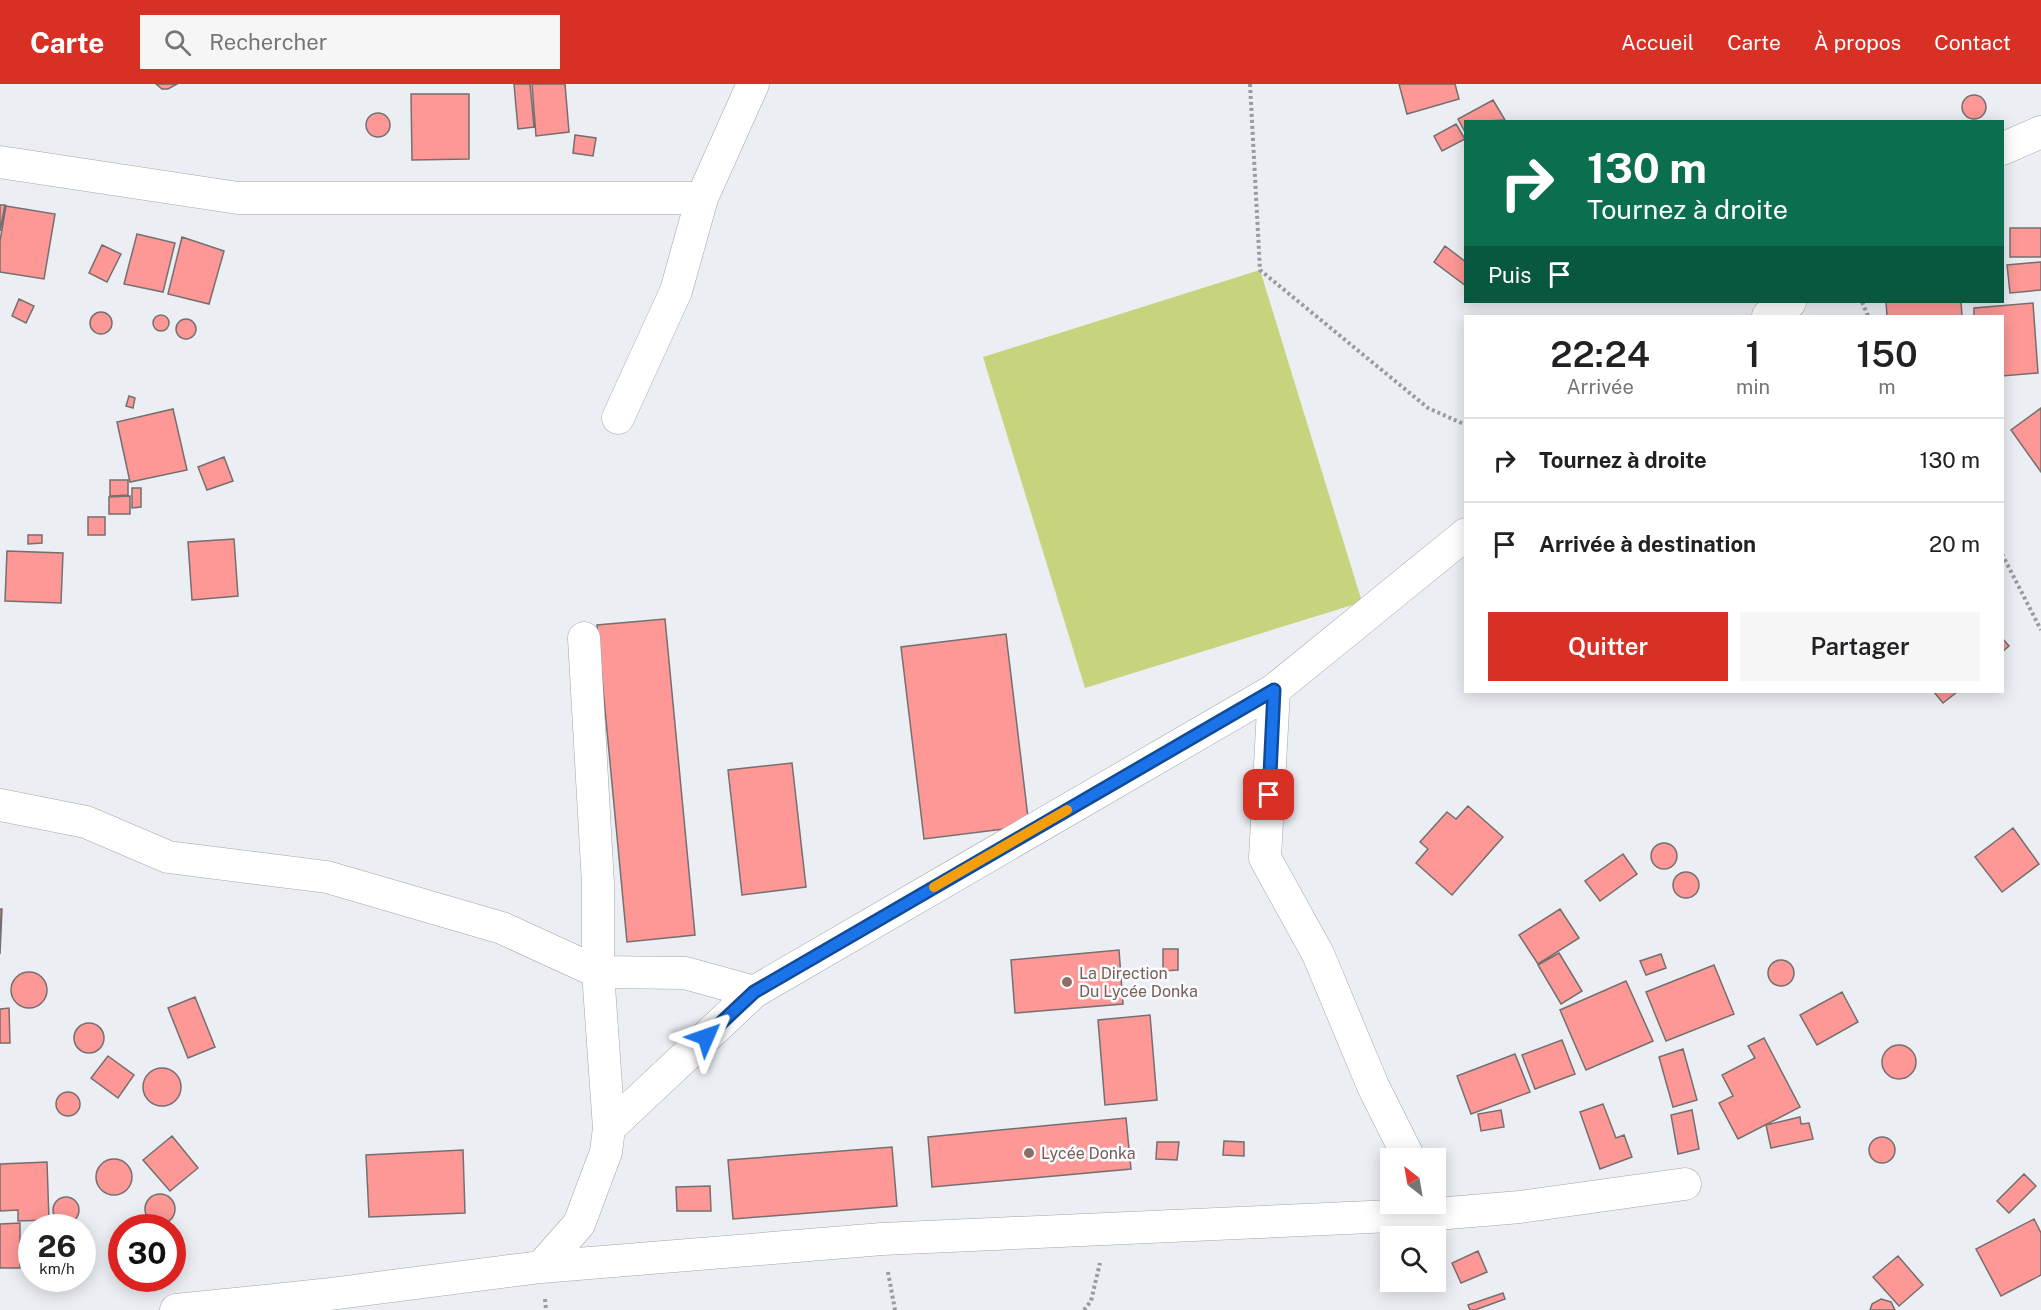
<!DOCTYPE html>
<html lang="fr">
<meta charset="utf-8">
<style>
body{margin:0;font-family:"Public Sans",sans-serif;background:#f6f6f6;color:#202124;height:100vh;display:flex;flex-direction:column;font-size:22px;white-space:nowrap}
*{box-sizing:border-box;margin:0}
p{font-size:20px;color:#757577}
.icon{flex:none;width:33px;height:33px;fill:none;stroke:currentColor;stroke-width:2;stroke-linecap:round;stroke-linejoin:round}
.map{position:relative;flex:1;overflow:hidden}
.drawer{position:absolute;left:1464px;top:231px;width:540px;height:378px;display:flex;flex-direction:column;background:#fff;border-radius:0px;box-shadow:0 3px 15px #0003}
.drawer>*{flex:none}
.guide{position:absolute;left:1464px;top:36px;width:540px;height:183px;border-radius:0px;box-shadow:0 3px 15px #0003;background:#0b6e4f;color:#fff;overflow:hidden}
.needle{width:39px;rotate:329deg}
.controls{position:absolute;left:1380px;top:1064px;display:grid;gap:12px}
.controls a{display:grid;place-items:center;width:66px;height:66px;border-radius:0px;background:#fff;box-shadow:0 3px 15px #0003;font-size:30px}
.speed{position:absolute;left:18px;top:1130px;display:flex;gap:12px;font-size:30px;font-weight:700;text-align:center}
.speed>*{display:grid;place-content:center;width:78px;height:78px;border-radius:50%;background:#fff;box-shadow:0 3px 15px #0003;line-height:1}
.speed small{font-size:15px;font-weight:400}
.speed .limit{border:9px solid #d22;background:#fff;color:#111}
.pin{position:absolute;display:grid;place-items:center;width:51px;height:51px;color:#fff;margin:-26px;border-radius:12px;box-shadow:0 3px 9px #0006}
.me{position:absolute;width:66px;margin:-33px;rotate:47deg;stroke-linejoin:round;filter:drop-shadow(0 0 4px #0008)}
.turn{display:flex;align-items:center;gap:21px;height:126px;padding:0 24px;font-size:27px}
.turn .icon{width:78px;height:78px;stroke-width:2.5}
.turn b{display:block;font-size:42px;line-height:51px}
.then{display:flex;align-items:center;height:57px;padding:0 24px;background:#0003;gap:12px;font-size:22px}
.eta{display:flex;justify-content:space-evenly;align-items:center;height:102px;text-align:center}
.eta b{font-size:36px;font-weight:600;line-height:42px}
.primary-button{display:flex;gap:12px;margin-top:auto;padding:12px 24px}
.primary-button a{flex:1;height:69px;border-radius:0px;background:#d93025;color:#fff;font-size:24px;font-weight:600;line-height:69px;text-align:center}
.primary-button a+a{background:#f6f6f6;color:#202124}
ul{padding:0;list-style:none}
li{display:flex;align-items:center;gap:18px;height:84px;padding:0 24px;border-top:2px solid #e0e0e0}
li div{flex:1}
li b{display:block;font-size:22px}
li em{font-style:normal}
header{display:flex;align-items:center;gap:36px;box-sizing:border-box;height:84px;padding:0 30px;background:#d93025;color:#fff}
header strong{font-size:28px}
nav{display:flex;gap:33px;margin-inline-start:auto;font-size:21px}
.search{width:420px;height:54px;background:#f6f6f6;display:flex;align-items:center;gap:15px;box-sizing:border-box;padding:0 21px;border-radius:0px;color:#757577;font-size:22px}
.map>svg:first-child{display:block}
</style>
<header>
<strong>Carte</strong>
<div class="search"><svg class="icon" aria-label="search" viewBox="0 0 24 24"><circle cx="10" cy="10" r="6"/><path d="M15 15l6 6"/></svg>Rechercher</div>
<nav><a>Accueil</a><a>Carte</a><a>À propos</a><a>Contact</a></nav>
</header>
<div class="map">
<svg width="2041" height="1226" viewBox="0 0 2041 1226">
<rect width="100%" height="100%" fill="#ebeef3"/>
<path fill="#c8d37d" d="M1260 186 1362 518 1085 604 983 273Z"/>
<path fill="#fd9896" stroke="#756f6f" stroke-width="1.5" d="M156 0H177L168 5H162Z
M514 0H530L534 43 518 45Z
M532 0H565L569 48 536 52Z
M1399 0H1455L1459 15 1407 30Z
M411 10H469V75L412 76Z
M1962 23a12 12 0 1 1 24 0a12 12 0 1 1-24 0Z
M1493 16 1505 36 1466 38V50L1458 35Z
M366 41a12 12 0 1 1 24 0a12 12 0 1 1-24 0Z
M1456 40 1465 55 1442 67 1434 52Z
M575 51 596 54 593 72 573 69Z
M0 121H5L0 147Z
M6 122 55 130 44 195 0 188V157Z
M2010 144H2041V173H2010Z
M137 150 175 159 163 208 124 200Z
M182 153 224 167 209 220 168 210Z
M102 161 121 170 107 198 89 189Z
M1445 162 1466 178V202L1434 178Z
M2041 178V206L2010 209 2007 181Z
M19 215 34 222 26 239 12 232Z
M1886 218H1961L1962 232H1887Z
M2033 219 2038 289 2002 292V232H1974V224Z
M90 239a11 11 0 1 1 22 0a11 11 0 1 1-22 0Z
M153 239a8 8 0 1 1 16 0a8 8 0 1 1-16 0Z
M176 245a10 10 0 1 1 20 0a10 10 0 1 1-20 0Z
M129 312 135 314 133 324 126 322Z
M2041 324V388L2011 346Z
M173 325 187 386 130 398 117 338Z
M224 373 233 397 207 406 198 383Z
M110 396H128V411L110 412Z
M132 404H141V423L132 424Z
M130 412V430H109V413Z
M88 433H105V451H88Z
M28 451H42V459L28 460Z
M234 455 238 512 192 516 188 458Z
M7 467 63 469 61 519 5 517Z
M665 535 695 851 627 858 597 541Z
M1006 550 1029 742 924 755 901 563Z
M2002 554 2009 562 2002 568Z
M1934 608H1957L1943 619Z
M792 679 806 803 742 811 728 686Z
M1468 722 1503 753 1452 811 1416 779 1428 765 1420 758 1447 728 1456 735Z
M2013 744 2039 780 2002 808 1975 773Z
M1651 772a13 13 0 1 1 26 0a13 13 0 1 1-26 0Z
M1623 770 1637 790 1600 817 1585 797Z
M1673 801a13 13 0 1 1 26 0a13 13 0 1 1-26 0Z
M0 825H2L0 870Z
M1560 825 1579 854 1538 880 1519 851Z
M1163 865H1178V886L1163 887Z
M1119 866 1123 920 1015 929 1011 876Z
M1559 869 1582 907 1561 920 1538 881Z
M1661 870 1666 884 1646 891 1640 877Z
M1768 889a13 13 0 1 1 26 0a13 13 0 1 1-26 0Z
M1714 881 1734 930 1666 957 1646 908Z
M11 906a18 18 0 1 1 36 0a18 18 0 1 1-36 0Z
M1626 897 1653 957 1586 986 1560 926Z
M1842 908 1858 938 1817 961 1800 931Z
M195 913 215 963 188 974 168 924Z
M9 924 10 959H0V925Z
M1150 931 1157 1016 1105 1021 1098 936Z
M74 954a15 15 0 1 1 30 0a15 15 0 1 1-30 0Z
M1764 954 1800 1023 1738 1055 1719 1019 1733 1012 1722 991 1755 974 1748 962Z
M1562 956 1575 990 1535 1005 1522 971Z
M1882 978a17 17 0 1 1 34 0a17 17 0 1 1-34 0Z
M1683 965 1697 1016 1673 1023 1659 973Z
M1515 970 1530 1008 1471 1030 1457 992Z
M108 972 134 991 118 1014 91 994Z
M143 1003a19 19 0 1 1 38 0a19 19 0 1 1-38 0Z
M56 1020a12 12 0 1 1 24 0a12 12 0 1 1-24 0Z
M1603 1020 1616 1054 1624 1051 1632 1073 1600 1085 1580 1028Z
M1501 1026 1504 1043 1481 1047 1478 1030Z
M1692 1026 1699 1065 1678 1070 1671 1031Z
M1800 1033 1801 1040 1809 1039 1813 1055 1771 1064 1766 1041Z
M1126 1034 1131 1085 932 1103 928 1053Z
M172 1052 198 1084 170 1107 143 1076Z
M1869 1066a13 13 0 1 1 26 0a13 13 0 1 1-26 0Z
M1224 1057 1244 1058V1072L1223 1071Z
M1157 1058H1179L1177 1076 1156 1075Z
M892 1063 897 1122 733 1135 728 1076Z
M463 1066 465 1129 369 1133 366 1071Z
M96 1093a18 18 0 1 1 36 0a18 18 0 1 1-36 0Z
M47 1078 49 1136 18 1137V1126L0 1127V1080Z
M2024 1090 2036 1102 2009 1129 1997 1117Z
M710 1102 711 1127H677L676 1103Z
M145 1125a15 15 0 1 1 30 0a15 15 0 1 1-30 0Z
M53 1126a13 13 0 1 1 26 0a13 13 0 1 1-26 0Z
M2034 1135 2041 1149V1191L2001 1212 1976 1165Z
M20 1139V1184H0V1140Z
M122 1146V1167L117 1159 118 1151Z
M1478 1167 1487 1188 1461 1199 1452 1179Z
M1898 1172 1923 1201 1899 1222 1873 1193Z
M1503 1209 1505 1215 1475 1226H1470L1468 1221Z
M1881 1215 1891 1218 1895 1226H1870L1872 1220Z"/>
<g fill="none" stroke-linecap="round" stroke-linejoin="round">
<g stroke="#a3a6aa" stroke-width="33">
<path id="street" d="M2002 65 2041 48
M0 78 238 114H702
M1768 232 1790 218
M618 334 676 207 702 114 753 0
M584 554 598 800V888L685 889 754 908
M1274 606 1265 774 1318 870 1373 1002 1409 1074
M0 721 86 738 168 773 327 793 502 844 598 888 609 1044
M541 1183 579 1140 606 1068 609 1044 754 908 1274 606 1466 450
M176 1226 322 1211 541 1183 882 1155 1437 1130 1520 1123 1685 1100"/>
</g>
<path stroke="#999b9f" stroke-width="4" stroke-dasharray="3 3" stroke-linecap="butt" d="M1250 0 1260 186 1428 324 1466 341
M1862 218 1868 232
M2002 470 2041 546
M888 1188 895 1226
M545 1215 546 1226
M1084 1226 1091 1217 1100 1179"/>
<use href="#street" stroke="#fff" stroke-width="32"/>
</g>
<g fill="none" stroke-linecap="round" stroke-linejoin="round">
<g stroke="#114b97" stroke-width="15">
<path id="route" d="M706 953 754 908 1274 606 1269 711"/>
</g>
<use href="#route" stroke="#1a73e8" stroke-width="10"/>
<path stroke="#f59e0b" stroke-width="10" d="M934 803 1067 726"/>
</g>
<g fill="#8d6e63" stroke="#f9fbff" stroke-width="2">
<circle cx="1067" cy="898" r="6"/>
<circle cx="1029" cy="1069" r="6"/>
</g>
<g text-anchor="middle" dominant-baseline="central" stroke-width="5" stroke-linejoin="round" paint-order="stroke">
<g font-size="16" fill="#785e54" stroke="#f9fbff" text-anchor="start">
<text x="1079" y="889">La Direction<tspan x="1079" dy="18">Du Lycée Donka</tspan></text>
<text x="1041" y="1069">Lycée Donka</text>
</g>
</g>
</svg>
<div class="controls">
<a><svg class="needle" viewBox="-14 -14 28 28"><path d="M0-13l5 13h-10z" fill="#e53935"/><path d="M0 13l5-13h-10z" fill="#757577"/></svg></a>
<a><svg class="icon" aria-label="search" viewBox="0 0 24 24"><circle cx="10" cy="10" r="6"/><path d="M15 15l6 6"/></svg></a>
</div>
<div class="speed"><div>26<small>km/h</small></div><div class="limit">30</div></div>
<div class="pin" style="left:1269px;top:711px;background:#d93025"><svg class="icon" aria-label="arrive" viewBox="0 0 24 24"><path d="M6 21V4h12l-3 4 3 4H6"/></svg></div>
<svg class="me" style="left:706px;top:953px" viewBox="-20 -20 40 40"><path d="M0-17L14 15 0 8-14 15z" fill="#1a73e8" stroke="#fff" stroke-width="4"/></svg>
<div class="guide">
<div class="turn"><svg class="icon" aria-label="right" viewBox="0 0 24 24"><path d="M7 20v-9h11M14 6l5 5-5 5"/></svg><div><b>130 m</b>Tournez à droite</div></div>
<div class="then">Puis<svg class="icon" aria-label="arrive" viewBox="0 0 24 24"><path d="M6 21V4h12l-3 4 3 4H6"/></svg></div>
</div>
<section class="drawer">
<div class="eta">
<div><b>22:24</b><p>Arrivée</p></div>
<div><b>1</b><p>min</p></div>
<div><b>150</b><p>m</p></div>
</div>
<ul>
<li><svg class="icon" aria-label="right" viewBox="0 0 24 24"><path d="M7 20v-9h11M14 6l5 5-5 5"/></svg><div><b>Tournez à droite</b></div><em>130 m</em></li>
<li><svg class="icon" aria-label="arrive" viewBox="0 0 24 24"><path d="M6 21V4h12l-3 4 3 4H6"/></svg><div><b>Arrivée à destination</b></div><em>20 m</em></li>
</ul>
<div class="primary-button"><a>Quitter</a><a>Partager</a></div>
</section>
</div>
